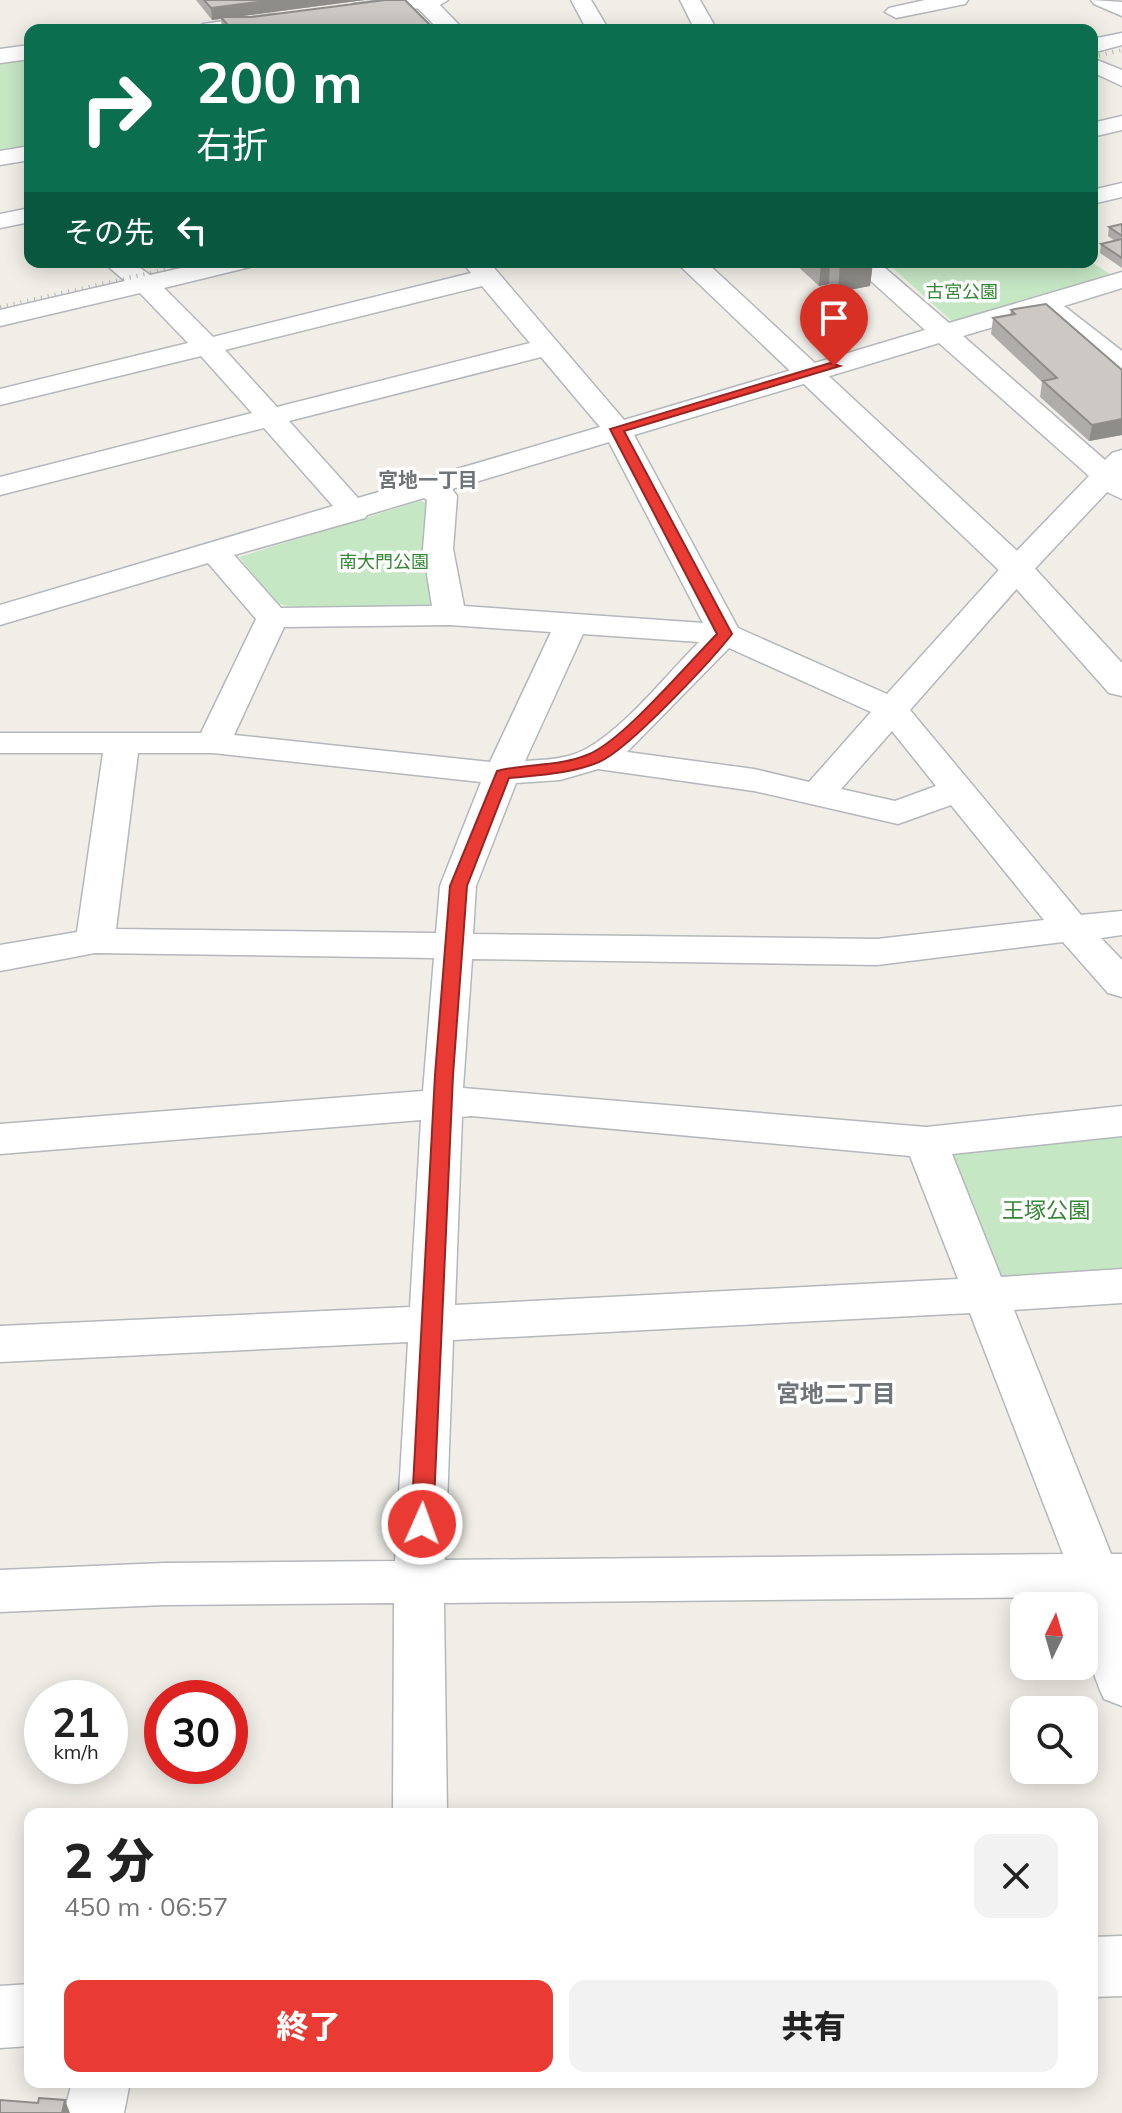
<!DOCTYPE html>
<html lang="ja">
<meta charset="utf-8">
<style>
body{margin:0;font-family:Mulish,"Noto Sans JP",sans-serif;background:#f2f2f2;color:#222;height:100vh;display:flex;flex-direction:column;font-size:30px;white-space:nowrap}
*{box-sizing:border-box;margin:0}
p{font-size:26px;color:#767676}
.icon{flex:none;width:44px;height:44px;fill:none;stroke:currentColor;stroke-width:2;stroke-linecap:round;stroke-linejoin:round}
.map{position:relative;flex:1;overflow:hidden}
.sheet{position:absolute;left:24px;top:1808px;width:1074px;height:280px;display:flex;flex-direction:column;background:#fff;border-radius:16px;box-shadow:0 4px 20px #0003}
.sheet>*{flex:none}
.hud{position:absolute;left:24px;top:24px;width:1074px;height:244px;border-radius:16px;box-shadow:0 4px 20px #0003;background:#0b6e4f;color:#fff;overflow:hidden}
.needle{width:52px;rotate:5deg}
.buttons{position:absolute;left:1010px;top:1592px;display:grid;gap:16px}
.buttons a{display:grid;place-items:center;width:88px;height:88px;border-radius:16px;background:#fff;box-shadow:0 4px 20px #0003;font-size:40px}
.speed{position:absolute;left:24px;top:1680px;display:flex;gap:16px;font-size:40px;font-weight:700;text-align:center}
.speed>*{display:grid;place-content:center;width:104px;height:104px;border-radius:50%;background:#fff;box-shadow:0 4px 20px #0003;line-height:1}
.speed small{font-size:20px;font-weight:400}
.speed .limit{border:12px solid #d22;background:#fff;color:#111}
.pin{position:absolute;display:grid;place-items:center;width:68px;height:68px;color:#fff;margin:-82px -34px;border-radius:50% 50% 50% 0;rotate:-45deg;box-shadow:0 0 8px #0007}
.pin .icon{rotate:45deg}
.me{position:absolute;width:88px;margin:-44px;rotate:2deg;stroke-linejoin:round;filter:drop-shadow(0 0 6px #0008)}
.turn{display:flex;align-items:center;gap:28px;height:168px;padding:0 40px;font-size:36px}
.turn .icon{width:104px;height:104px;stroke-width:2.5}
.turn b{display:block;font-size:56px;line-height:68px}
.then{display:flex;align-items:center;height:76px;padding:0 40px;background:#0003;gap:16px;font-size:30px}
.round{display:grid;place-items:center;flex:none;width:84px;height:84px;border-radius:16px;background:#f2f2f2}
.overview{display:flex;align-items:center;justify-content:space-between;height:136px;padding:0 40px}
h1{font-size:48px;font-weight:800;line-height:60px}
.primary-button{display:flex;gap:16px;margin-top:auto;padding:16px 40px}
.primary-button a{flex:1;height:92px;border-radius:16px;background:#e93b34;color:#fff;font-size:32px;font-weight:800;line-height:92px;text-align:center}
.primary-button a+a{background:#f2f2f2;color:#222}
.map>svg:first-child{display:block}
</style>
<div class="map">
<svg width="1122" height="2113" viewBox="0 0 1122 2113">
<rect width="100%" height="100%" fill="#f0eee7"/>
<path fill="#c5e7c4" d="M30 54V151L0 156V57Z
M886 262H1091L1113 276 955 324Z
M420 501 431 504 434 597 431 604 420 610 287 606 277 603 239 557Z
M1122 1129V1278L993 1286 941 1148Z"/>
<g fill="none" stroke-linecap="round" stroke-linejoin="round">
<g stroke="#b4b7bb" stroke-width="3">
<path id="minor" d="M384 0H448L438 6 353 16 342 10 353 4Z
M571 0H591L609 30H587Z
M680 0H700L717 30H695Z
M925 0H968L965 4 896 18 885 12 889 8Z
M1091 0 1122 2V16L1094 4Z
M274 14 282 15 285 20 282 25 249 30H192L203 24Z
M1122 33V45L1092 53V39Z
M30 45V59L0 63V49Z
M1092 58 1122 70V86L1092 72Z
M1122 116V130L1092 137V123Z
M30 146V160L0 165V151Z
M1122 183V197L1092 204V190Z
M30 208V222L0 228V214Z
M103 262H132L150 275 208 262H254L250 267 164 288 213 337 471 273 462 262H489L624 420 925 330 850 262H878L949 323 1122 272V288L1064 306 1122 351V373L1112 371 1041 313 963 336 1105 460 1112 453 1122 450V499L1107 492 1028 576 910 710 1081 915 1122 911V935L1101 938 1122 960V997L1108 993 1063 942 877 965 472 959 463 1088 926 1127 1122 1106V1136L952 1154 1001 1277 1122 1269V1303L1014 1310 1111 1554H1122V1706L1104 1699C1090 1670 1084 1638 1084 1606H1078L1076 1597 444 1603 447 1814H393L394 1603 164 1605 0 1612V1570L164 1563 395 1561 408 1342 0 1362V1326L410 1307 421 1120 0 1154V1124L423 1091 434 958 95 953 0 971V945L77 932 103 753H0V733H201L256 619 208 563 0 625V605L333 506 264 428 0 495V477L252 413 201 356 0 405V389L188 343 140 293 0 326V310L125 281ZM482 286 530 343 277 407 225 350ZM939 343 1089 476 1006 562 887 694 738 628 634 435ZM541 357 600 427 358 498 289 421ZM609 442 703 623 464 606 453 549 457 496 452 489ZM424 498 427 500 423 549 432 606 281 608 234 555 365 518 367 515ZM450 625 551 632 490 762 234 735 284 627ZM583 634 699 642C665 676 627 726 586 749 568 759 545 760 525 761ZM729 648 871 712 809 782 754 769 627 752ZM892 731 936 786 895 801 841 789ZM138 753H213L481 782 440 886 436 933 116 929ZM598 769 754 791 898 824 951 805 1044 920 877 939 473 934 476 886 516 783 560 780ZM471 1116 910 1156 958 1279 455 1305 462 1117ZM970 1313 1063 1554 445 1560 453 1340Z
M72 2082H130L124 2113H64Z"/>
</g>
<g stroke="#b4b7bb" stroke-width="3">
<path id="tertiary" d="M410 0H435L464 30H439Z
M676 262H706L1029 562 1122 663V696L1109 693 1005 576Z
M1122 1936V1996L1092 1997V1937Z
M30 1984V2046L0 2048V1986Z"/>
</g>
<use href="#minor" fill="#fff" fill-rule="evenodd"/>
<use href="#tertiary" fill="#fff" fill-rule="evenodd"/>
<path stroke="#b5b6b7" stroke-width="4" stroke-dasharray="1 6" stroke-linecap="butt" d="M1092 57 1122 50
M0 307 198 262"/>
</g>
<path fill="#afada9" d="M196 0H365L234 17 431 26V30H222L221 19 212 20Z
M1122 224V268L1100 253 1101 244 1115 241 1108 236 1109 227Z
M793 262H873L870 286 838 292 829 284 819 286Z
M1011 310 1122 370V435L1089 441 1040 397 1042 382 991 334 993 318 1010 315Z"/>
<path fill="#8f8d89" d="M275 0H365L212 20 211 8Z
M431 26V30H412V29Z
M821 262H830L829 284 819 286Z
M840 262H873L870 286 838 292Z
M1122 419V435L1089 441 1092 425Z
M65 2100 70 2113H62Z"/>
<path fill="#ccc9c4" stroke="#8f8d89" stroke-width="2" d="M204 0H275L211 8Z
M385 0H405L431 26 412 29 413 30H232L221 17H252Z
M1122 224V236L1109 227Z
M1122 239V258L1101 244Z
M1046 304 1122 370V419L1092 425 1043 381 1057 378 993 318 1015 314 1011 310 1015 309Z
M39 2098 65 2100 62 2113H0V2100L38 2103Z"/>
<path fill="#e93b34" stroke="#972622" stroke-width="2" d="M830 363 840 366 624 431 732 634C711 661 628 750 599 762 570 774 539 775 509 778L467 886 453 1075 433 1524 430 1531 422 1533 414 1531 411 1524 435 1075 450 886 497 771C527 763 558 767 587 755 622 742 688 663 717 634L610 429Z"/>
<g text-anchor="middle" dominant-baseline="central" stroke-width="7" stroke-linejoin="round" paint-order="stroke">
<g font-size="18" fill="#368637" stroke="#fff">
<text x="962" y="291">古宮公園</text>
<text x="384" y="561">南大門公園</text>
</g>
<g font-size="20" font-weight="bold" fill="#6f7479" stroke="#fff">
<text x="428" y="479">宮地一丁目</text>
</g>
<g font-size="22" fill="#368637" stroke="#fff">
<text x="1046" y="1210">王塚公園</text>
</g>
<g font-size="24" font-weight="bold" fill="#6f7479" stroke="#fff">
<text x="836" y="1393">宮地二丁目</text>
</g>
</g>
</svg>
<div class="buttons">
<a><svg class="needle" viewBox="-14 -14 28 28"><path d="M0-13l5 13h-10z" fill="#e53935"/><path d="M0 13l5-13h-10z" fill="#767676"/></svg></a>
<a><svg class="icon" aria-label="search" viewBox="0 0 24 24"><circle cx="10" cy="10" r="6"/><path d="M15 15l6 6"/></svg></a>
</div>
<div class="speed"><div>21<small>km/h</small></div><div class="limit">30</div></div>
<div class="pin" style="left:834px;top:366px;background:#d93025"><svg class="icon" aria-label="arrive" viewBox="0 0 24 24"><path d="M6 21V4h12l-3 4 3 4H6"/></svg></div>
<svg class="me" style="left:422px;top:1524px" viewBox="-20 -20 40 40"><circle r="17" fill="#e93b34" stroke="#fff" stroke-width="3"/><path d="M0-11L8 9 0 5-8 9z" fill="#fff"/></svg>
<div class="hud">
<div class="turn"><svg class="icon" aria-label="right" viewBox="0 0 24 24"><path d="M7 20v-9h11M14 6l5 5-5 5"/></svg><div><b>200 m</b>右折</div></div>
<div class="then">その先<svg class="icon" aria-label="left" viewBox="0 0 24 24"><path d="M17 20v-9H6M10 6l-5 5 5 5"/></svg></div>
</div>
<section class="sheet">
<div class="overview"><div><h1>2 分</h1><p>450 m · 06:57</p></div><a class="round"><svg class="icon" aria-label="close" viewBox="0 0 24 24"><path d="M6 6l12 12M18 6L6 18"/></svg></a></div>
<div class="primary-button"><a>終了</a><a>共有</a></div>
</section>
</div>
